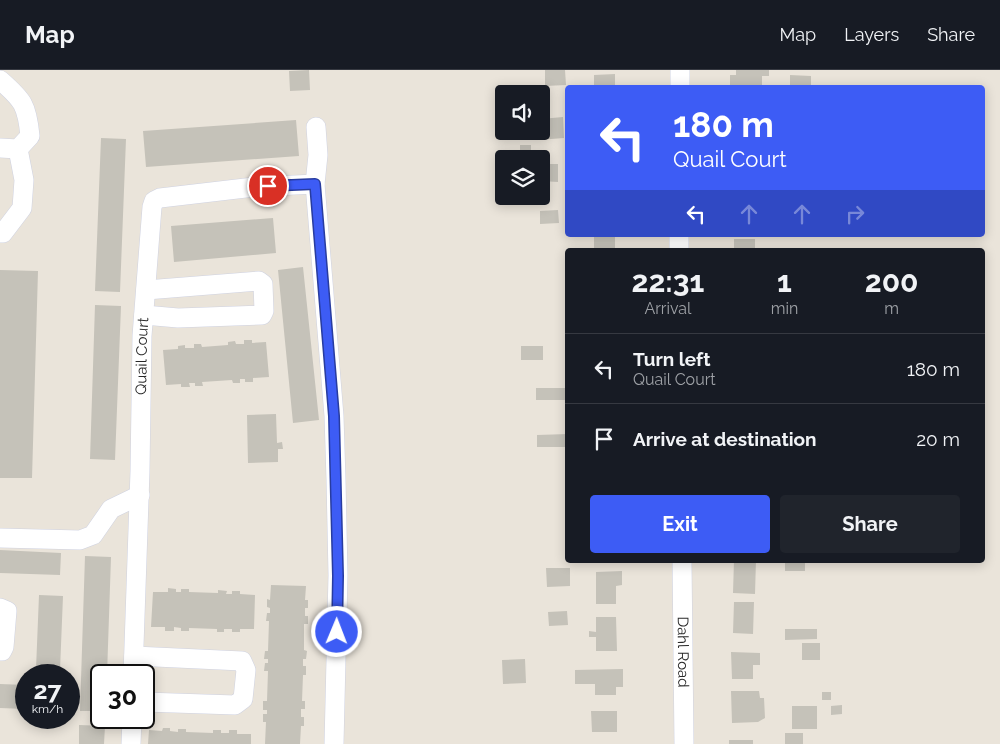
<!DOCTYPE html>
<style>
body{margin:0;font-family:Raleway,sans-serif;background:#20242c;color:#f1f3f6;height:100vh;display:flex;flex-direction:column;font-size:19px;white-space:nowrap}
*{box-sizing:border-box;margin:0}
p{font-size:16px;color:#9ea1a6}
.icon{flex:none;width:28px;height:28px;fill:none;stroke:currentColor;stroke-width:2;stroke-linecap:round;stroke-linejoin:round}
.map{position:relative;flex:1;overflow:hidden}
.side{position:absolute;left:565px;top:178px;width:420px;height:315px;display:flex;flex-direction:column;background:#171b24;border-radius:5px;box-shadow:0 2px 12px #0003}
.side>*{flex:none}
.guide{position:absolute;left:565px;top:15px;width:420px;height:152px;border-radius:5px;box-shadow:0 2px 12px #0003;background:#3d5cf5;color:#fff;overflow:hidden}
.buttons{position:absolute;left:495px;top:15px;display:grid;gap:10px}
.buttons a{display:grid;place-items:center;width:55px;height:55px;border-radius:5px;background:#171b24;box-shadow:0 2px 12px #0003;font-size:25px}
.speed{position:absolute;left:15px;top:594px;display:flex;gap:10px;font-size:25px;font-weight:700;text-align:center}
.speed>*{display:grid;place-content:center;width:65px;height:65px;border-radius:50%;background:#171b24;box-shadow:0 2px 12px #0003;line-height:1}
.speed small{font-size:12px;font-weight:400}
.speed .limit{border:2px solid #111;border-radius:8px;background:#fff;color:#111}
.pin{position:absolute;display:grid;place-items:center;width:42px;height:42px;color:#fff;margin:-21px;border:2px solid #fff;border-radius:50%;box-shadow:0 1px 5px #0007}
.me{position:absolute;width:55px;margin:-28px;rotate:1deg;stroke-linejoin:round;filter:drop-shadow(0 0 4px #0008)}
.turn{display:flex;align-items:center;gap:18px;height:105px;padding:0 25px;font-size:22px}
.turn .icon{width:65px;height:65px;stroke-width:2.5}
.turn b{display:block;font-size:35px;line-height:42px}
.lanes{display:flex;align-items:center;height:48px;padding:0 25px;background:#0003;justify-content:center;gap:25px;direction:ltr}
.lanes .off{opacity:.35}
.eta{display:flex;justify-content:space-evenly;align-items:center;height:85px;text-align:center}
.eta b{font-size:30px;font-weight:700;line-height:35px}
.primary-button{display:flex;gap:10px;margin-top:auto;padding:10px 25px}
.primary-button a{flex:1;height:58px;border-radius:5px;background:#3d5cf5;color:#fff;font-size:20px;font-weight:700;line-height:58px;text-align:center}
.primary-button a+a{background:#20242c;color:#f1f3f6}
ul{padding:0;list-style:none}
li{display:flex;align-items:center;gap:15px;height:70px;padding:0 25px;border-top:1px solid #363941}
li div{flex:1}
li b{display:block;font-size:19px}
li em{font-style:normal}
header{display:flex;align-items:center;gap:30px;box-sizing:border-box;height:70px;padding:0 25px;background:#171b24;border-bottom:1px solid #363941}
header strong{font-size:24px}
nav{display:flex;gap:28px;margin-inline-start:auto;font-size:18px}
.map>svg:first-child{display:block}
</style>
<header>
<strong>Map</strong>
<nav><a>Map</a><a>Layers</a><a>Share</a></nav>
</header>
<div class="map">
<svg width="1000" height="674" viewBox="0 0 1000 674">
<rect width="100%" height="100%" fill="#eae4da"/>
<path fill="#c5c2b9" d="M309 0 310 20 290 21 289 1Z
M545 0H565L566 15 545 16Z
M736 0H769V6H762V18H730V5H736Z
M615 4V18H594V5Z
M790 5 811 6V18H790Z
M563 47 564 68 538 70 537 61H541V49Z
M296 50 299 86 146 97 143 61Z
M101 68 126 69 120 222 95 221Z
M520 75H531V88H520Z
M541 94H558V112L541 111Z
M558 140 559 153 540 154V141Z
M273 148 276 183 174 192 171 156Z
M594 165H615V178H594Z
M734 169H755V180H734Z
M303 197 319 350 293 353 278 200Z
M0 200 38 201 32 408H0Z
M95 235 121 236 115 390 90 389Z
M244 270H252V273L266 272 269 307 253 308V312H245V309H240V313H233L232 310 202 312 203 316H195V313H189L190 317H181V314L166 315 163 280 178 279V276L185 275V278H194V274H201L202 277 228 275V272L235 271 236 274H244Z
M521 276H543V290H521Z
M536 318H568V330H536Z
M276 344 277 373 282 372 283 379H278V392L248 393 247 345Z
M568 364V377H537V365Z
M0 480 61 483 60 505 0 503Z
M85 486 111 487 107 605H101V641H80Z
M734 490H756L755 524 733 523Z
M785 490H805V501H785Z
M546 498H570V516L547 517Z
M622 501V515L616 516V534H596V502Z
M271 515 306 516 305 530H308V538H305V546H308V554H304V580L307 581 306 589H303V596H306V605H303L302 631H305V639H301V647H304V656H301L300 674H265L266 652H263V644H267V640H263V631H267L268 601H264L265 593H268V589H264L265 581H268L269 551H266L267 543H270V538L267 537V529L270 530Z
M168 518 176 519V522H181V519H189V522L218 523V520L227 521 226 524H232V521H240V524L255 525 254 559H240V562H232V559H224V562H217V559L189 558V561H181V558L174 557V561H165V557H151L153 522H168Z
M39 525 63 526 60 600 36 599Z
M734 532H754L753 564 733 563Z
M567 541 568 555 549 556 548 542Z
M596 547H616L617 581H596V567H589V561L596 562Z
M785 559H817V569L785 570Z
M802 573H820V590H802Z
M731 582 760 583V595H753V609H732Z
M525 589 526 613 503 614 502 590Z
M623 599V617H616V625H595V614H575V600Z
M0 614 26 615V639L0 638Z
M731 621H759L760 628H764L765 648 758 652 732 653Z
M822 622H831V630H822Z
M842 635V644L831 645V636Z
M792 636H817V659H792Z
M591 641H617V662H592Z
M79 655 105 656 104 674H79Z
M163 658H170V661L178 662V659H186V662L213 663V660H221V663H229V660H237V664H251V674H148L149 660 162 661Z
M785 663H803V674H785Z
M729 670H753V674H729Z"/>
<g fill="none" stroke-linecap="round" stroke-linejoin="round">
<g stroke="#cfd2e1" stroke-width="20">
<g id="minor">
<path d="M0 10C23 30 27 35 30 66L18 79 0 78"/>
<path d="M680 18V0"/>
<path d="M316 57 318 85 315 114 334 346 336 410 338 505 334 674"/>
<path d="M0 163H3L22 138 24 110 18 79"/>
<path d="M679 165V180"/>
<path d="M144 245 178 248 262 245 264 241 263 214 259 211 146 220"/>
<path d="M0 468 80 470 93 465 111 439 140 425"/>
<path id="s1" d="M682 490 684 674"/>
<path d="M0 538 7 541 4 577 2 581H0"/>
<path d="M134 586 242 591 246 600 243 629 235 635 144 632"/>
<path id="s2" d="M133 605 140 401 142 266 152 137 154 131 160 128 254 117 315 114"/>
<path d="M131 674 132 648"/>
</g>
</g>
<use href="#minor" stroke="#fff" stroke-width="19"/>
</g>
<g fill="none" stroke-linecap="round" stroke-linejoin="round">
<g stroke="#283c9f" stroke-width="12">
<path id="route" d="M268 116 315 114 334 346 338 506 337 562"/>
</g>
<use href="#route" stroke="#3d5cf5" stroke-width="9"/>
</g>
<g text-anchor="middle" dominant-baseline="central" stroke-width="4" stroke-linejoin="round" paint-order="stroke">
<g font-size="15" fill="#282828" stroke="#fff">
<text stroke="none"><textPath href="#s2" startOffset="319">Quail Court</textPath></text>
<text stroke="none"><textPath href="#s1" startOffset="92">Dahl Road</textPath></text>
</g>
</g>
</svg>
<div class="buttons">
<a><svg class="icon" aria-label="sound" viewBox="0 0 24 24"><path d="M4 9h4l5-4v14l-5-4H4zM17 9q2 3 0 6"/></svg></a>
<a><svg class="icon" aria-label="layers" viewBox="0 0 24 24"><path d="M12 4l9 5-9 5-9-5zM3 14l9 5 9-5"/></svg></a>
</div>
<div class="speed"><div>27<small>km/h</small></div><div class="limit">30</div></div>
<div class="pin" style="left:268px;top:116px;background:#d93025"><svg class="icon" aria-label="arrive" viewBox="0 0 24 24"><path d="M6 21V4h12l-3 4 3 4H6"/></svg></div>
<svg class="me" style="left:337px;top:562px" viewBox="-20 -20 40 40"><circle r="17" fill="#3d5cf5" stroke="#fff" stroke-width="3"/><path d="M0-11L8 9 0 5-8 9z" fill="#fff"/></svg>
<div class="guide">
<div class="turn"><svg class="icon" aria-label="left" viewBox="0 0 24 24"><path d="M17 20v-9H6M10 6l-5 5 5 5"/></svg><div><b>180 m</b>Quail Court</div></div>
<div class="lanes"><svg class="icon" aria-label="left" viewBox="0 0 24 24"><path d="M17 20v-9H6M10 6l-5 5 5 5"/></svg><svg class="icon off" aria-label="ahead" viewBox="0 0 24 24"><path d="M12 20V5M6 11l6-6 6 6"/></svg><svg class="icon off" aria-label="ahead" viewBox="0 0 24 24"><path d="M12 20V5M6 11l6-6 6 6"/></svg><svg class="icon off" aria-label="right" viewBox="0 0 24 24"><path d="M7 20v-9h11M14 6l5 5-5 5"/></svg></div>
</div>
<section class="side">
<div class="eta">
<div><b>22:31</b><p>Arrival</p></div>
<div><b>1</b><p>min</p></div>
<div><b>200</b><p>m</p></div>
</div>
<ul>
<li><svg class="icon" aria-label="left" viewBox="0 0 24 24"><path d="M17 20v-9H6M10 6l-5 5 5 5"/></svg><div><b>Turn left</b><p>Quail Court</p></div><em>180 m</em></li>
<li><svg class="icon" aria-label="arrive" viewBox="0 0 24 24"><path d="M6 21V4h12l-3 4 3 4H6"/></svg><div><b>Arrive at destination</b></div><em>20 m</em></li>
</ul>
<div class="primary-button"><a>Exit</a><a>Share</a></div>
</section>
</div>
